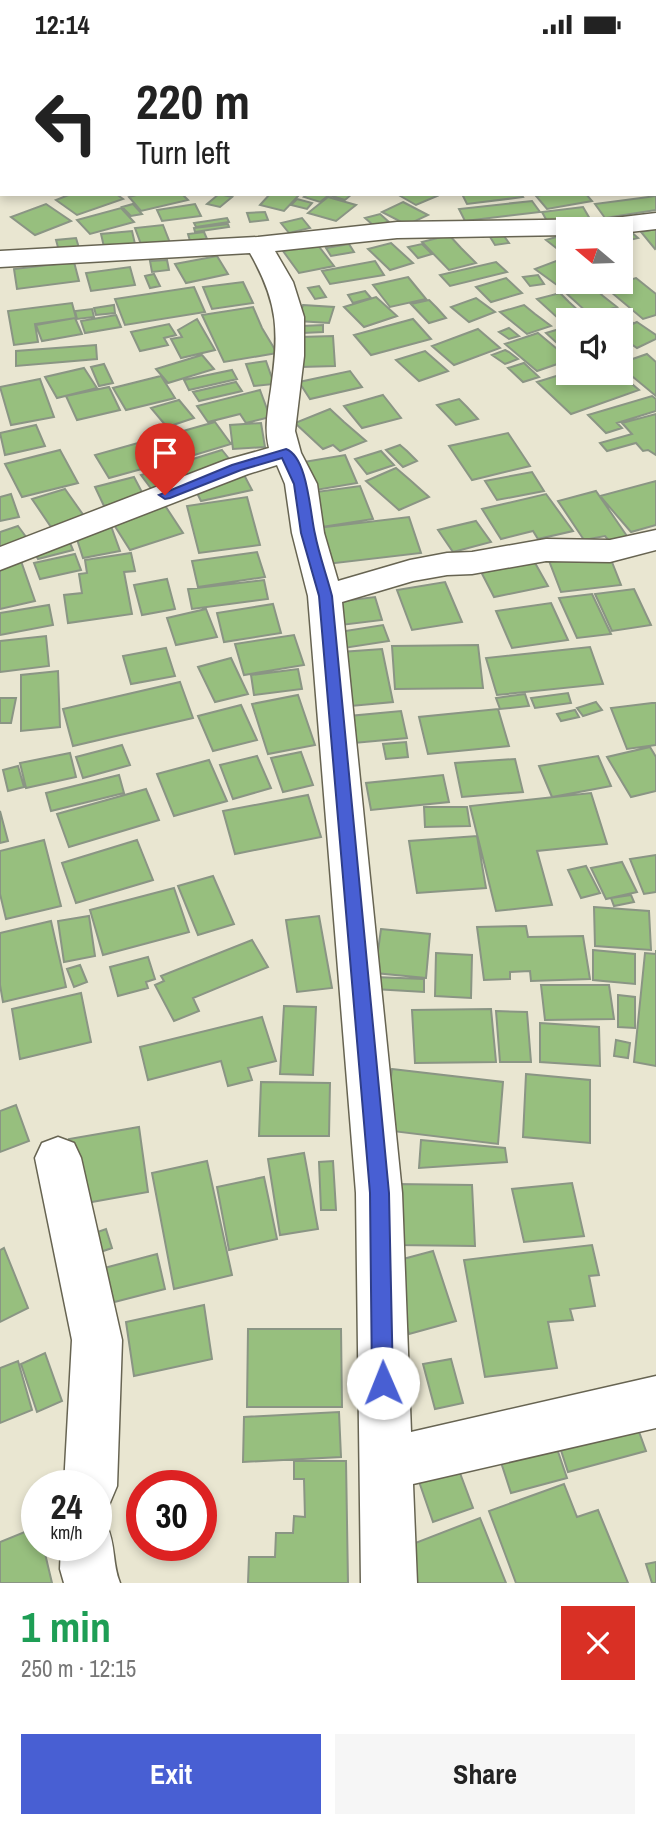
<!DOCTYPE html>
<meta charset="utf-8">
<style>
body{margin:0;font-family:"Archivo Narrow",sans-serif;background:#f6f6f6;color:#222;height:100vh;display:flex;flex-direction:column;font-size:26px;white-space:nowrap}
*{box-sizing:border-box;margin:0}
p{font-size:23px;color:#767676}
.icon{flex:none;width:38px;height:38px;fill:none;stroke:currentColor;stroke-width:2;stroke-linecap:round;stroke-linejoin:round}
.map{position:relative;height:1534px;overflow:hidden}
.drawer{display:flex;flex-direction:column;background:#fff;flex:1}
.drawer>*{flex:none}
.banner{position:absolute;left:0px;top:0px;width:656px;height:147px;box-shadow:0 4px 10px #0003;background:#fff;color:#222;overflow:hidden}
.needle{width:46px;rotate:289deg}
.fabs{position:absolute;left:556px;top:168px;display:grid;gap:14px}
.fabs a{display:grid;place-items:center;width:77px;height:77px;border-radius:0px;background:#fff;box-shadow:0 4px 10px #0003;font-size:35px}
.speed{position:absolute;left:21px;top:1421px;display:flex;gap:14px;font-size:35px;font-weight:700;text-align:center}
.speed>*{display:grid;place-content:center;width:91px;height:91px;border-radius:50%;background:#fff;box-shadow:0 4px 10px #0003;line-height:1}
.speed small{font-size:18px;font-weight:400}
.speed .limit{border:10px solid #d22;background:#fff;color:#111}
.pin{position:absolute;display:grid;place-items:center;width:60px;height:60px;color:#fff;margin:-72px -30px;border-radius:50% 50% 50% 0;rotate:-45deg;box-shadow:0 0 7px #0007}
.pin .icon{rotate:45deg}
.me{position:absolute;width:77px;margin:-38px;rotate:359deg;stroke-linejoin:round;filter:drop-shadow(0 0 5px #0008)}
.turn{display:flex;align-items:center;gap:24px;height:147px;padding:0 21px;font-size:32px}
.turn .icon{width:91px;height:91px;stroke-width:2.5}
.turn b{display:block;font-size:49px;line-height:60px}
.round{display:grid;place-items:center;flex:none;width:74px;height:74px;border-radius:0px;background:#f6f6f6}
.head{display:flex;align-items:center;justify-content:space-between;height:119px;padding:0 21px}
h1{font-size:42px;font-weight:700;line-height:52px;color:#1e9e55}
.button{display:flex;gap:14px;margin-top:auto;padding:14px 21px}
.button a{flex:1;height:80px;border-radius:0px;background:#485fd3;color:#fff;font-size:28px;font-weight:700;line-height:80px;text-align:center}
.button a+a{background:#f6f6f6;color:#222}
.status{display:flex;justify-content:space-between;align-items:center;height:49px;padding:0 35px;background:#fff;direction:ltr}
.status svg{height:19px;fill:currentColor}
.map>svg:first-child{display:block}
</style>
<div class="status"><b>12:14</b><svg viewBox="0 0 49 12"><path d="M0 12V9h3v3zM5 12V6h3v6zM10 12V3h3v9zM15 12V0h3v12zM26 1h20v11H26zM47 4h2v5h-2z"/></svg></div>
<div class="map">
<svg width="656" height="1534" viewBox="0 0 656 1534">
<rect width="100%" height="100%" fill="#e9e6d1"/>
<path fill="#97bf7e" stroke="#8a9584" stroke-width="2" d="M71 145H116L123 150 77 166 56 151Z
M140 145H182L188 151 141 162 129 148Z
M219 145 232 148 220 158 207 155Z
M270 145H300L284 162 260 156Z
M308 145H352L345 151 329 146 320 153 304 148Z
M397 145H434L437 147 416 156Z
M462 145H521L523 148 467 155Z
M547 145H586L592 152 547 160 536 147Z
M656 147V161L605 169 595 155Z
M328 148 356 156 336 172 308 164Z
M297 150 312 154 307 160 291 156Z
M532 152 540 163 465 172 459 160Z
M403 153 428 166 407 176 382 163Z
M46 155 71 172 35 186 11 168Z
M133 155 142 165 131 167 122 158Z
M195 155 201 167 162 172 157 161Z
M583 158 590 170 548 174 542 163Z
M121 159 134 173 90 185 77 171Z
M265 163 268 171 250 173 247 164Z
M380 165 389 173 374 177 365 169Z
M227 169 229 173 196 178 194 174Z
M302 169 310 179 289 184 281 174Z
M228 175 229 178 195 183 194 179Z
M163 176 170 194 142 198 135 179Z
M656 180V199L655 200 641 183Z
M629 181 638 189 621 193V182Z
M132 182 135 195 104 198 101 185Z
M204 183 207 190 190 192 188 185Z
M449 186 461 199 476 214 449 221 422 193Z
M504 187 509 194 495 196 490 188Z
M556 188 569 199V200L560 202 546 191Z
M76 189 79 199 59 202 56 191Z
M391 194 413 214 390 221 368 200Z
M317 195 334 217 299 224 283 202Z
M349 195 354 203 331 207 326 199Z
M422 195 432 205 418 209 408 198Z
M217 207 228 225 186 234 175 215Z
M167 211 169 221 152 223 150 212Z
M375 212 384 226 330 235 322 222Z
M556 212 569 221V233H578L561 239 535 220Z
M74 213 79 232 17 240 14 220Z
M496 213 507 223 450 237 440 226Z
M130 218 135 236 91 242 86 224Z
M154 225 160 237 150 239 145 227Z
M538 226 544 235 530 237 523 228Z
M408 228 426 250 390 258 373 236Z
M506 229 522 244 491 253 476 238Z
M636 229 656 245V266L643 270 605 238Z
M243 233 253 254 212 260 203 238Z
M319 237 326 248 315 250 308 239Z
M194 238 205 263 125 276 115 250Z
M593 238 603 247 617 258 590 266 567 245Z
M365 242 371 249 353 254 348 246Z
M560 244 569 253 582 265 560 271 537 250Z
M376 248 397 267 364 278 344 258Z
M476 249 495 263 469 273 451 258Z
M429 251 437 259 446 269 429 274 411 255Z
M72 254 76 269 35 275 38 293 14 296 8 262Z
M114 256 115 264 96 266 94 259Z
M303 256 334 258 329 274 298 272Z
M524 256 535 265 551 277 527 285 500 263Z
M253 258 262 279 277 304 224 313 202 266Z
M92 260 94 268 77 270 75 262Z
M618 262 632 273 621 276V271H586Z
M116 266 121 278 85 284 81 272Z
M75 269 82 285 42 292 36 276Z
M197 270 215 301 181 309 171 290 182 288 178 281Z
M413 270 431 290 371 306 354 286Z
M637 273 656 286V290L637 299 621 288V280Z
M169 275 176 286 164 289 168 296 140 302 131 283Z
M323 276V283L303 284 302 277Z
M569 277V293L559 296 546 284Z
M509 279 519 287 509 290 499 283Z
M478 280 500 299 454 316 432 297Z
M538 284 569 310V311L537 322 505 295Z
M333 287 335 317 301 318 300 288Z
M96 296 97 310 16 317V302Z
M505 301 509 303 518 310 505 315 492 306Z
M425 302 448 322 419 332 396 311Z
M647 305 656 313V347L621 318V314Z
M202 306 214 320 168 334 156 320Z
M266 312 274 335 254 337 246 315Z
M524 314 539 328 523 333 508 319Z
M104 315 113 334 99 337 91 318Z
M84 319 97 339 57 349 45 328Z
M232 321 237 330 189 341 184 331Z
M350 322 362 338 310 350 299 333Z
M569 323 585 326 619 324 639 341 571 365 537 333Z
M161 327 175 349 126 361 113 339Z
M40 330 54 368 11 376 0 338Z
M236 333 242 342 199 352 193 343Z
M109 338 120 361 77 371 66 347Z
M260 341 270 368 246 374 240 365 208 373 197 357Z
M383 346 401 369 362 379 344 357Z
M652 347 656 350V362L617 374 622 379 606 384 588 366Z
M459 350 467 358 478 370 456 376 437 356Z
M179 351 194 369 167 378 151 359Z
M330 360 344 373 366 392 340 402 333 396 323 400 295 374Z
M656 365V406L648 401 643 402 636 394 607 402 600 394 632 385 622 374Z
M215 373 231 395 181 410 165 387Z
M261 374 265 398 233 400 230 376Z
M36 376 45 397 5 406 0 384Z
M508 384 530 417 472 431 449 397Z
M156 389 171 412 109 429 95 406Z
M400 396 407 402 417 412 403 418 386 401Z
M60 401 78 434 22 448 5 415Z
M222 401 234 416 153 442 141 426Z
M381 402 394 416 367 425 355 410Z
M345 406 357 434 310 442 298 414Z
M396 419 410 431 429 448 399 461 366 432Z
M242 422 252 441 201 452 195 440Z
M532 423 544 442 497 451 485 432Z
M134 428 144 447 104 457 95 438Z
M656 432V476L631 483 600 447Z
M360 437 373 470 322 478 309 444Z
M65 440 84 467 51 478 32 450Z
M596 442 629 490 611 494 605 487 584 491 558 452Z
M11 445 19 468 0 472V448Z
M546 445 573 482 538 490 533 482 501 490 482 460Z
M247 448 260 496 199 504 187 457Z
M164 455 183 484 130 501 111 471Z
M409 468 421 504 327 515 317 479Z
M476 472 491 493 453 503 438 481Z
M18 477 29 492 0 502V483Z
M111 477 120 502 83 509 75 484Z
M68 489 73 501 38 510 32 498Z
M257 503 265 528 198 538 192 512Z
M608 503 621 536 561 543 548 509Z
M131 504 135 522 124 523 132 565 68 574 64 546 82 544 79 525 87 524 85 511Z
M75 505 81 521 40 530 34 514Z
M530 505 548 537 494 548 477 515Z
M21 512 35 552 0 560V517Z
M167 530 175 560 142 566 134 536Z
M264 531 268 550 192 560 188 540Z
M445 533 462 573 412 581 397 541Z
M634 540 651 576 612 582 595 545Z
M592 545 611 585 577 589 559 549Z
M375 548 382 571 341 576 334 553Z
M551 554 568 591 512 599 496 562Z
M273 555 281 584 224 593 217 564Z
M49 556 53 576 0 586V564Z
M206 560 217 588 176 596 167 569Z
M383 576 389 592 344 599 339 583Z
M294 586 304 616 244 626 235 595Z
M46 587 49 617 0 623V592Z
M478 596 483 639 395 640 392 597Z
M590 598 603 635 497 646 486 609Z
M166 599 175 627 131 635 123 607Z
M382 600 393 653 351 657 341 603Z
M231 609 248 645 215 653 198 618Z
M298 620 302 640 254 646 251 626Z
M58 622 60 678 21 682V626Z
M180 633 193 669 73 697 63 660Z
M568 644 571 654 535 659 531 649Z
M525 645 529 657 500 660 496 649Z
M298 646 315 696 268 705 252 655Z
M0 649H16L11 674H0Z
M596 653 602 661 583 667 577 659Z
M652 654H656V696L627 700 611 659Z
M241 656 257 691 213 702 198 667Z
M498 660 509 697 428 705 419 668Z
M575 661 579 668 561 672 557 665Z
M401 662 407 689 354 694 349 667Z
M406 693 408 708 386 710 383 695Z
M122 696 130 716 83 729 76 708Z
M650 698 656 708V742L631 748 607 708Z
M301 703 313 736 283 743 271 709Z
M70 704 76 728 26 739 20 714Z
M257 707 271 739 233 750 220 716Z
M598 707 611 737 552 748 539 717Z
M515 710 523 743 462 748 455 714Z
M209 711 227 752 174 767 157 725Z
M18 717 24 738 8 742 3 721Z
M119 726 124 744 51 762 46 744Z
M443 726 449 753 371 761 366 734Z
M146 740 159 771 69 798 57 765Z
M591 744 607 795 537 802 552 856 496 862 470 757Z
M308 746 321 788 235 805 223 762Z
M424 758H467L470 777 425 778Z
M0 762 8 792 0 794Z
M477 787 486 839 417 844 409 792Z
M44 791 61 857 6 870 0 845V802Z
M137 791 153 831 76 854 62 814Z
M656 806V843L644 845 630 810Z
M622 813 637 843 606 850 591 819Z
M586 817 600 844 581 849 568 821Z
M213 827 234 875 198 886 178 837Z
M174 839 189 883 103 906 90 861Z
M631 846 634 853 614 857 611 849Z
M594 858 649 862 651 901 595 897Z
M89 867 95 907 64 913 58 872Z
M319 867 332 939 297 943 286 871Z
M51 872 66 938 3 953 0 936V884Z
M526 877 528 888 583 887 590 930 531 932 530 922 510 923V930L484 931 477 878Z
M381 880 430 885 426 929 375 924Z
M252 891 268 918 193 949 199 962 174 972 155 936 164 932 161 927Z
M593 901 635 905V935L593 931Z
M656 901V1017L634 1013 645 904 656 905Z
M436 904 472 906 471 949 435 947Z
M148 908 155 930 146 933 148 939 118 947 110 918Z
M80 916 87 933 74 938 67 920Z
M375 928 424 930V943L374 940Z
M541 936H609L614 970 545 971Z
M81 944 91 993 20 1010 12 960Z
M618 946 635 948V979L618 978Z
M284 957 316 958 313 1026 280 1025Z
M491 960 496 1013 415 1014 412 961Z
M496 962 527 963 531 1013H500Z
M262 968 276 1012 248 1019 252 1031 228 1037 221 1012 148 1031 140 998Z
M540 974 599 978 600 1017 540 1013Z
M616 991 630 994 628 1009 614 1007Z
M392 1020 503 1033 498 1095 384 1081Z
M526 1025 590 1031V1094L523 1088Z
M261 1033 330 1034 329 1087H259Z
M16 1056 29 1092 0 1103V1062Z
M139 1078 148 1143 75 1156 69 1090Z
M421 1091 505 1099 507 1113 419 1119Z
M304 1104 318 1180 280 1186 268 1110Z
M207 1112 232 1226 174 1240 152 1124Z
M333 1112 336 1161H321L319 1113Z
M264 1128 277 1190 229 1201 217 1138Z
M572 1134 584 1187 524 1193 512 1140Z
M395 1135 472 1136 475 1197 396 1196Z
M106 1180 112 1199 83 1209 78 1190Z
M592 1196 599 1226 589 1227 595 1257 570 1260 573 1271 548 1273 557 1319 485 1328 464 1211Z
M4 1199 28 1259 0 1273V1201Z
M433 1202 456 1272 409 1285 388 1214Z
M157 1205 165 1240 99 1257 93 1222Z
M204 1256 212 1310 134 1327 126 1273Z
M248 1280H341L342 1358H247Z
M45 1304 62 1352 37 1363 21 1315Z
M451 1310 463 1354 435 1360 423 1315Z
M18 1312 32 1361 0 1374V1319Z
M339 1363 341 1408 243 1413 244 1368Z
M634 1369 646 1402 568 1423 557 1389Z
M552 1385 567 1429 511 1444 497 1401Z
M454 1408 473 1459 433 1473 415 1421Z
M294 1412H346L348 1534H248L249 1508H275L276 1484H293L294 1467 305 1468 304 1430H294Z
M564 1435 577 1468 598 1461 628 1534H516L489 1462Z
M480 1469 506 1534H403L392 1503Z
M37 1478V1496H43L52 1534H0V1493Z
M656 1513V1534H652L646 1515Z"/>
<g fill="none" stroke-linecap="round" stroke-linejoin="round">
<g stroke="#676452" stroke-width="3">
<path id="minor" d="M656 164V180L621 184V180H569V186L397 189 275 202 293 233 304 268V307L295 382 301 404 317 435 324 484 338 532 410 511 447 504 472 503 546 490 610 491 656 481V501L610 513 546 512 472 525 447 526 413 532 342 553 402 1144 411 1383 656 1327V1379L413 1435 417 1534H361L356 1144 308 547 292 484 285 435 277 416 248 425 0 521V498L226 411 269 399C264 379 268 361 271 340 279 283 279 255 250 204L0 218V202L258 188 397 173 606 170Z
M58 1088 74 1094 81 1109 122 1291 117 1437 109 1456 96 1461V1437H64L72 1291 35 1109 42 1094Z
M96 1472 107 1477C116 1497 112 1514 120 1534H64L60 1520 61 1496H96Z"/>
</g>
<use href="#minor" fill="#fff" fill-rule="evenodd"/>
</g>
<path fill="#485fd3" stroke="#2f3e89" stroke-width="2" d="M286 400C308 408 310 465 315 485 319 506 327 527 332 547L389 1144 393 1334 390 1341 383 1344 375 1341 372 1334 370 1144 319 547 301 484 294 435 282 409 241 421 170 449 165 450 159 446 232 416Z"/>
</svg>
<div class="fabs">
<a><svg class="needle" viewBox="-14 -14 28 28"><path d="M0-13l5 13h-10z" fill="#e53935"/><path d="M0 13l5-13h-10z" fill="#767676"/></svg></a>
<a><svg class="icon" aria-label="sound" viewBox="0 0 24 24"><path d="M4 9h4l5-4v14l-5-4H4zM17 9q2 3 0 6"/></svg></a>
</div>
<div class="speed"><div>24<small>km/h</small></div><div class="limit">30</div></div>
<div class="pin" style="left:165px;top:446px;background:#d93025"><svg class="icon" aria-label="arrive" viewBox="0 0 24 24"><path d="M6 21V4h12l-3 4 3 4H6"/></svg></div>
<svg class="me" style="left:383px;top:1334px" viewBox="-20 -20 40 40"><circle r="19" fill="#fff"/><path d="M0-13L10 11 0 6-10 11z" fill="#485fd3"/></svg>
<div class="banner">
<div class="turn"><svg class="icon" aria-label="left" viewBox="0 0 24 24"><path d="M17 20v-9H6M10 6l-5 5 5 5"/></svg><div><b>220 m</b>Turn left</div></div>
</div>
</div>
<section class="drawer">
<div class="head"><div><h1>1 min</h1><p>250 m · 12:15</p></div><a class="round" style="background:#d93025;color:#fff"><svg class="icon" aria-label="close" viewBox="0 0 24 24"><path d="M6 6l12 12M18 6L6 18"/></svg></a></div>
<div class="button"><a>Exit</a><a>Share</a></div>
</section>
